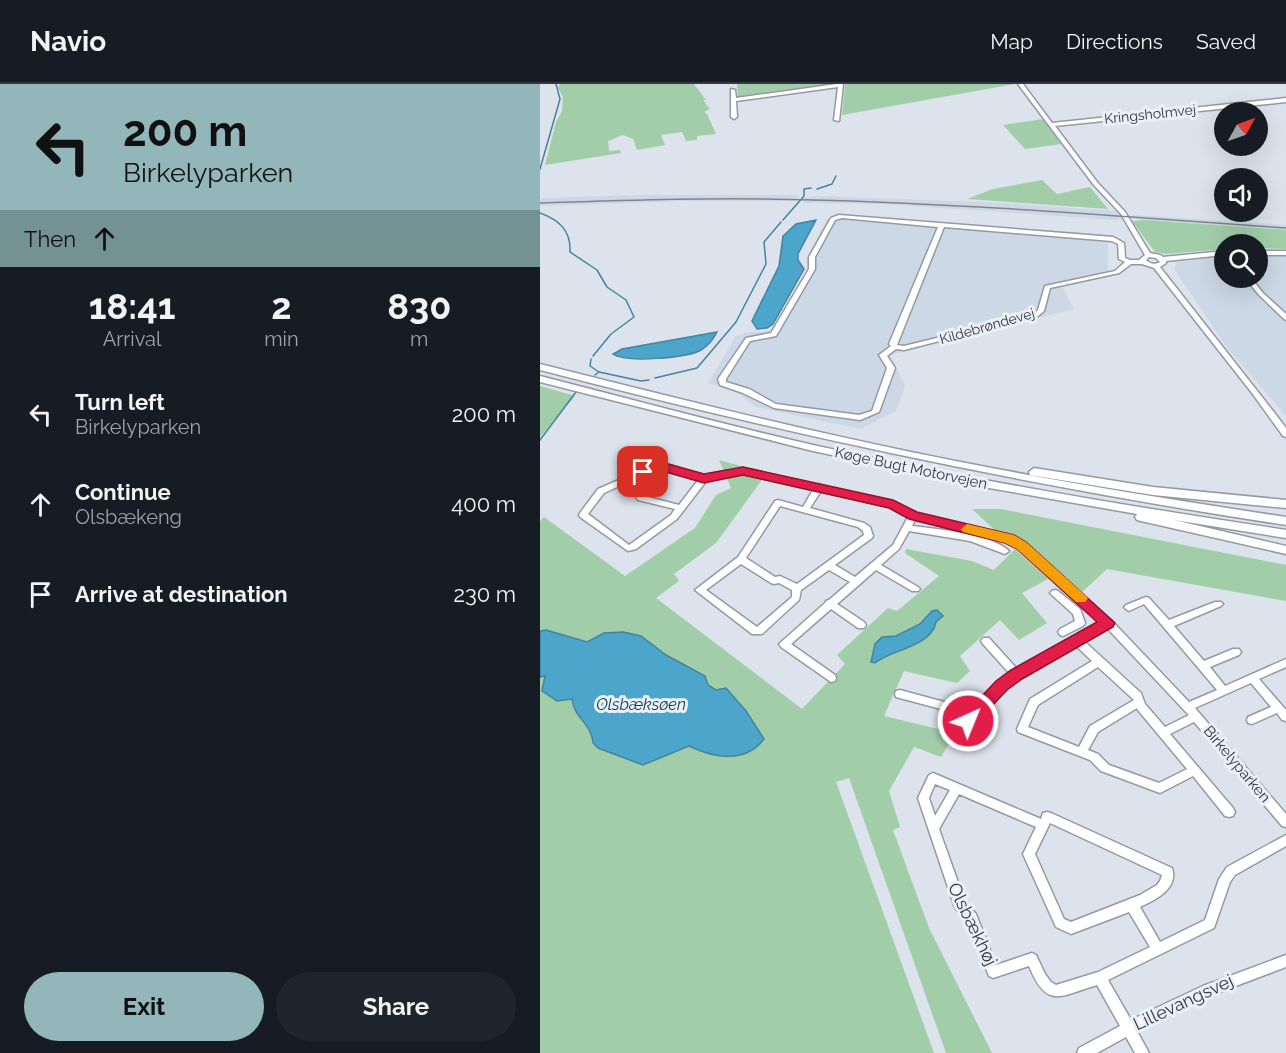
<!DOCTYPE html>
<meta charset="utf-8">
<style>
body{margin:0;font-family:Raleway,sans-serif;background:#20242c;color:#f1f3f6;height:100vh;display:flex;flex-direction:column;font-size:22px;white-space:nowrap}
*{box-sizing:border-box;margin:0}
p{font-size:20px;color:#9ea1a6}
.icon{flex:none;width:33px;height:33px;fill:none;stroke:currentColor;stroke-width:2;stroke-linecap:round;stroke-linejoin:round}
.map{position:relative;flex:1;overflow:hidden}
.side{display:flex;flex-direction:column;background:#171b24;width:540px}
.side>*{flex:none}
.top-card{background:#92b6b9;color:#111;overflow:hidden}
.needle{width:39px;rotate:50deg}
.tools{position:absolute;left:674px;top:18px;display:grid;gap:12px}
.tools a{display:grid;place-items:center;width:54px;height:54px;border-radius:50%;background:#171b24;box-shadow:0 6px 24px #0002;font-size:30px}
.pin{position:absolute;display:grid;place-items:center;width:51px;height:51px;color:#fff;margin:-26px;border-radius:12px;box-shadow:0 3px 9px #0006}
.me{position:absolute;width:66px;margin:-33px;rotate:44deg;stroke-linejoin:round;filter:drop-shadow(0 0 4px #0008)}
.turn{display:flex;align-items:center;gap:21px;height:126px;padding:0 24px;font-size:27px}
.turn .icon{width:78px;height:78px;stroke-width:2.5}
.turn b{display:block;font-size:42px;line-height:51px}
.then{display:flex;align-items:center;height:57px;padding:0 24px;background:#0003;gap:12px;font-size:22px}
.eta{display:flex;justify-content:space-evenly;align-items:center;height:102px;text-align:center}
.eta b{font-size:36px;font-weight:700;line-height:42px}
.button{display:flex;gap:12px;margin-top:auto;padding:12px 24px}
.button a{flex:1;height:69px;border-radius:36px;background:#92b6b9;color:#111;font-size:24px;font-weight:700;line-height:69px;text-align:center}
.button a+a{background:#20242c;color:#f1f3f6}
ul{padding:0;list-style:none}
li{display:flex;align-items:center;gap:18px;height:90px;padding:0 24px}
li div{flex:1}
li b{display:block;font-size:22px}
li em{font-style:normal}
header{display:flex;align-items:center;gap:36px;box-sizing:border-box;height:84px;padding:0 30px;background:#171b24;border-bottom:2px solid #363941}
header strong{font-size:28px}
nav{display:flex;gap:33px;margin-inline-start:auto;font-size:21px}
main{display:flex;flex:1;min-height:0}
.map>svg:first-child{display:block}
</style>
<header>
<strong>Navio</strong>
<nav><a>Map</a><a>Directions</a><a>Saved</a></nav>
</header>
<main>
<section class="side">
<div class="top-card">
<div class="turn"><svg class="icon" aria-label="left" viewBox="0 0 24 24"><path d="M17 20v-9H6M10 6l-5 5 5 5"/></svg><div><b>200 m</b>Birkelyparken</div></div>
<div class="then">Then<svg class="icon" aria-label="ahead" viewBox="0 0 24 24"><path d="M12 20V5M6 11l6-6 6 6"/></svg></div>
</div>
<div class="eta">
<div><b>18:41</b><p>Arrival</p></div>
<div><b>2</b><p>min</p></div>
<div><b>830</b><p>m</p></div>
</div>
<ul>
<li><svg class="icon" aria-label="left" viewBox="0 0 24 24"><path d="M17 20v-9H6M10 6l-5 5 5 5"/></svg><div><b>Turn left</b><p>Birkelyparken</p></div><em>200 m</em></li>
<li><svg class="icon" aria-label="ahead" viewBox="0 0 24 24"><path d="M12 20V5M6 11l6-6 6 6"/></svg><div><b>Continue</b><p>Olsbækeng</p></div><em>400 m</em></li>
<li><svg class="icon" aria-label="arrive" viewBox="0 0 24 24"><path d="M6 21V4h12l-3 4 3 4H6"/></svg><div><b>Arrive at destination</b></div><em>230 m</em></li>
</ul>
<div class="button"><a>Exit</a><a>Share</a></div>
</section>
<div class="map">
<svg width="746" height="969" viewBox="0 0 746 969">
<rect width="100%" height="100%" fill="#dce3ec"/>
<path fill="#ccd8e6" d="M94 111H255L260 113 252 117H146L0 122V116L3 114Z
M279 112 466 119 576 127 583 134 577 136 342 120 263 119 265 113Z
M297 130 568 151V193L522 203 534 225 350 271 365 302 356 327 320 345 216 323 195 307 168 299 196 252 211 248 234 247 269 185 266 176 287 135Z
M596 131 746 141V146L601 136 590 134 589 132Z
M717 171 746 172V332L688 265 634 185 637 178 684 172V194H717Z"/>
<path fill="#a1cea9" d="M20 0H154L166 16H163L170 25 164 28 167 30 176 50 157 52V56L146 57 142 48 121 51 125 61 97 66 93 55 83 51 68 57 69 67 80 66 81 69 5 81 16 38 22 27 23 13 18 4Z
M197 0H298L198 14Z
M305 0H475L302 31Z
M503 35 521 60 485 65 463 41Z
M502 96 517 110 550 103 568 125 427 115 453 105Z
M604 136 746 146V165L717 164V160H684V165L626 170 615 168 592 137Z
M0 302 35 312 0 353Z
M179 376 227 389 176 459 134 490 139 497 116 514 262 625 305 580 297 571 348 524 357 527 399 492 365 469 366 465 432 477 454 486 475 465 508 495 482 509 507 539 479 556 460 536 420 572 430 587 417 599 364 587 344 632 415 649 401 673 374 663 349 707 360 743 353 746 389 844 452 969H406L309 694 296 698 394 969H0V437L4 433 85 492 155 444 176 411 191 404Z
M432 425H461L746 481V517L567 485 541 509 496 467 475 455 459 450Z"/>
<path fill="#4ca5ca" stroke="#45849f" stroke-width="1.5" d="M276 136 258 170V176L264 185 233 240 227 244 217 245 212 237 239 182 243 152 256 140Z
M177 248C174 254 168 262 161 266 147 274 86 279 73 270L82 265Z
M397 526 403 532 396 538C391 563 352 565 335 579L331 578 335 560 342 553 356 552 380 540 392 527Z
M6 546 47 558 64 549 83 548 101 552 126 571 165 592 168 601 176 606 186 604 206 627 224 655C205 680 174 674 149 662L103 681 58 664 53 659C52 640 34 634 32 615L17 617 2 607 5 592 0 593V547Z"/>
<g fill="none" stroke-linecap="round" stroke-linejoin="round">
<path stroke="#45849f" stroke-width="1.5" d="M0 85 20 15 16 0
M277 105 292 100 296 92
M0 129C19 136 31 146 30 168L57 186 67 203 86 216 94 233 71 250 53 272
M243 136 264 112V105L271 104
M51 275 50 282 59 288 55 291
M59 288 101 297 109 296
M115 294 157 284 196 238 226 180 224 158 241 138
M0 356 36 308"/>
<g stroke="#939aa3" stroke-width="3">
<path id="minor" d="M297 0H303L299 37 294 36 298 3 196 17 197 33 194 35 191 33V5L195 6 196 14Z
M478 0H483L512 39 746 14V18L515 42 557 98 585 128 610 169 620 171 623 173 684 167V171L626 177V179L620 183 733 327 746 344V353L743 352 712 309 614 184 602 180H591L579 189 510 204 504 227 498 232 364 266 356 265 347 272 355 284 339 328 320 336 234 324 203 309 180 301 178 295 206 254 231 249 269 185V173L291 134 299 131 573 153 584 159 585 174 590 176H599L605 171 581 130 553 100ZM302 134 398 143 349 260 351 262 339 271 347 284 332 327 319 331 236 320 209 305 186 298V295L210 257 236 252 275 185V173L295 136ZM404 143 572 157 578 160 579 175 585 178 575 187 505 202 498 226 494 230 364 262 357 261ZM609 173 616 174 620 178C615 181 610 180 606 176Z
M717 167H746V171H717Z
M705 194H711L723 209 746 230V236L744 235 719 211Z
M118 379 164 391 203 384 277 401 279 400 283 402 353 418 376 430 472 453 485 460 571 536 649 618 677 606 604 520 589 527 586 525 584 523 586 521 606 513 609 514 629 536 675 518H681L683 520 681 522 634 542 664 577 693 565H699L701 568 699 571 670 583 685 602 746 575V583L719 595 746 626V637L742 636 737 629 712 640 708 639 707 636 708 633 731 623 711 599 655 624 746 730V743L742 742 654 638 630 650 693 724 695 728 693 732 689 733 685 732 653 692 620 709 561 687 550 676 478 648 477 645 490 615 552 577 536 562 481 594 466 605 432 640 428 641 401 625 356 613 355 610 356 607 360 606 408 619 427 631 458 599 470 590 443 560 441 557 443 554H449L478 586 561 538 479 464 466 457 375 436 372 442C397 445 452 450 469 467L465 470 430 457 369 447 359 465 341 481 378 503 380 505 378 507H372L336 486 297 520 324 538 326 541 324 544H318L291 525 251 560 295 591 296 594 295 597 291 598 241 563 239 560 285 519 286 517 289 516 310 498 289 486 261 506 259 516 222 550H212L155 506 198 473 235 417 238 416 263 423 273 406 203 390 167 396 137 435 96 465 88 467 40 433 39 431 40 429 58 405ZM119 385 159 395 139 421 104 412 92 396ZM86 399 98 416 135 425 131 431 89 461 48 430 64 409ZM281 407 351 423 368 433 353 461 315 493 295 481 332 454 333 452 330 443 324 439 270 424ZM240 422 318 443 323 447 324 451 257 500 240 492 235 493 206 474ZM201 480 231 499 234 500 239 499 252 506V513L217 543 166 506ZM567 544 644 626 649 631 625 643 605 620 601 609 544 557ZM558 583 594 616 550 642 539 663 488 643 498 621ZM597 624V625L647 685 619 699 569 681 558 670 548 666 558 648Z
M515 506 518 507 540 525 545 539 543 542 523 552 520 551 518 548 520 545 535 537 533 530 512 511 510 509 512 507Z
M393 689 501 735 503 729 507 728 511 729 632 784C639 805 615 816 600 823L620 858 665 836 679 795 687 783 746 751V762L695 791 690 798 674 844 568 896 591 936 663 902 746 871V883L672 911 597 947 609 969H595L586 953 557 969H537L539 964 580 942 557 901C520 912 507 926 489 882L453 894 449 892 427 838 416 825 414 821 378 714 389 691ZM395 700 410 706 395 732 389 714ZM419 710 496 743 483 770 516 843 531 850 589 828 610 863 558 888 516 901 511 898 505 890 496 871 492 869 456 881 436 830 425 818 399 745ZM510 739 622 791 620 797 617 801 600 811 531 838 524 835 495 770Z"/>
</g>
<g stroke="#939aa3" stroke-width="3">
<path id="highway" d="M0 280C123 311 246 342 371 368 495 394 620 414 746 433V441C494 403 246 350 0 286Z
M0 292C91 315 181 340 273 361 429 396 588 422 746 446V454L634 436 746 462V470L601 437 597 436 595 433 597 430 449 404 273 367 0 298Z
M494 384 613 403 746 416V424L613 411 490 391 489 388Z"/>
</g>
<use href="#minor" fill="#fff" fill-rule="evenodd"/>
<use href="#highway" fill="#fff" fill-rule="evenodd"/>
<path stroke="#82868c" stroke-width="1.5" d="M0 119C91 116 182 113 273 116 431 120 588 133 746 144"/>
</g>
<path fill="#e11d48" stroke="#92132f" stroke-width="1.5" d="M118 377 164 390 203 383 353 416 377 428 474 451 486 458 575 539 573 543 482 595 467 606 433 642 428 644 422 642 420 637 422 633 456 597 471 586 557 538 477 465 465 459 369 435 349 424 203 391 164 399 119 386 103 392 97 388 98 385Z"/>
<path fill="#f59e0b" d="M427 440 474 451 486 458 545 511 548 514 545 518H536L477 465 465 459 423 448 421 445Z"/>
<g text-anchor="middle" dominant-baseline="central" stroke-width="6" stroke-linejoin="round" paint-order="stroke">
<g font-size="14" fill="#35373b" stroke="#e9f0fa">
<text transform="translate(610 30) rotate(-6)">Kringsholmvej</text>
<text transform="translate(447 242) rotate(-16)">Kildebrøndevej</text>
</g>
<g font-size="15" fill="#35373b" stroke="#e9f0fa">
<text transform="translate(371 384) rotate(12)">Køge Bugt Motorvejen</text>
<text transform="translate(697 680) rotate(50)">Birkelyparken</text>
</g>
<g font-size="16" font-style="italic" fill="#0e3747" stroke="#e9f0fa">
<text x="101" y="620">Olsbæksøen</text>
</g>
<g font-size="18" fill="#35373b" stroke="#e9f0fa">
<text transform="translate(433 840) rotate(64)">Olsbækhøj</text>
<text transform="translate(643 918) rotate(-25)">Lillevangsvej</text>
</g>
</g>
</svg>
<div class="tools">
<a><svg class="needle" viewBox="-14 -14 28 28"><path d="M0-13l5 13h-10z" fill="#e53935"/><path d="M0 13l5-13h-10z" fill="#9ea1a6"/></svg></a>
<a><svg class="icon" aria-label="sound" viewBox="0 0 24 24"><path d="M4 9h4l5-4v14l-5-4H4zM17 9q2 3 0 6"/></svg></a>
<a><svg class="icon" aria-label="search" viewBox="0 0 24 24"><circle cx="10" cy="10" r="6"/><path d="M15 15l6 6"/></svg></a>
</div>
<div class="pin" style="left:103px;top:388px;background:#d93025"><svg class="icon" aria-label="arrive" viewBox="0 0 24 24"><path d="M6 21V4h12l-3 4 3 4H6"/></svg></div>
<svg class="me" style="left:428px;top:637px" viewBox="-20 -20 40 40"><circle r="17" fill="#e11d48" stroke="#fff" stroke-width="3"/><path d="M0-11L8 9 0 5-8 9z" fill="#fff"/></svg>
</div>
</main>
